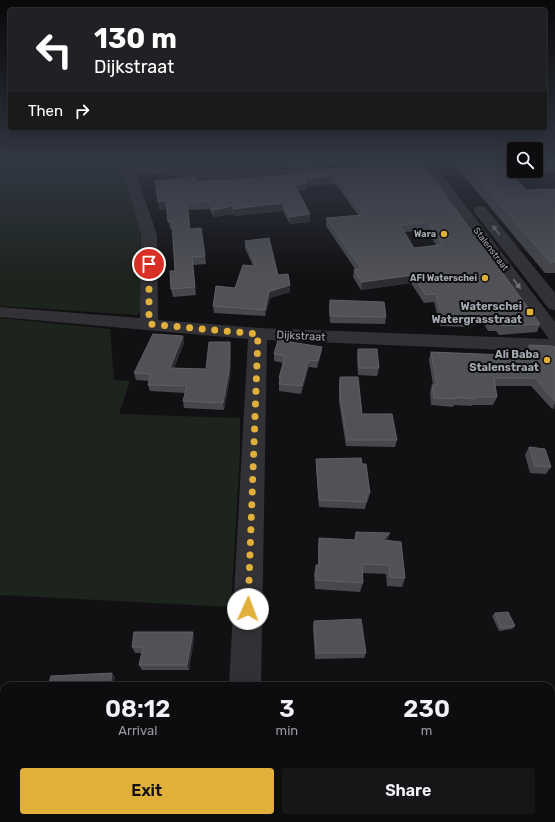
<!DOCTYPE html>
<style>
body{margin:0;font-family:Rubik,sans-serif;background:#161517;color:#f1f3f6;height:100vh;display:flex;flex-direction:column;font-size:15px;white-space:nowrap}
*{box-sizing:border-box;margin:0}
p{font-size:13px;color:#9a9b9e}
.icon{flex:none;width:22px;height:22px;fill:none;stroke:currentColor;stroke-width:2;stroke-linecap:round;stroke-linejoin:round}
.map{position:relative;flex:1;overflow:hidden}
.panel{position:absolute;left:0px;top:682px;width:555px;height:140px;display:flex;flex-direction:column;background:#0d0c0e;border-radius:12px 12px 0 0;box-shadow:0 4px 16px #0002,0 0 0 1px #2d2c2e}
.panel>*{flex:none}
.hud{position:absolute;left:8px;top:8px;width:539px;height:122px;border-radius:4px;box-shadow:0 4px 16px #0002,0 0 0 1px #2d2c2e;background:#202124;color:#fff;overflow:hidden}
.fabs{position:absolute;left:507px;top:142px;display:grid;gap:8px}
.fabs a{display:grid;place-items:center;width:36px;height:36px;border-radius:4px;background:#0d0c0e;box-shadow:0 4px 16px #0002,0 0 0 1px #2d2c2e;font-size:20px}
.pin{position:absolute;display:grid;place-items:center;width:34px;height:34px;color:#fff;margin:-17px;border:2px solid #fff;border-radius:50%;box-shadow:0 1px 4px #0007}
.me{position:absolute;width:44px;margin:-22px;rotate:2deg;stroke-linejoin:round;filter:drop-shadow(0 0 3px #0008)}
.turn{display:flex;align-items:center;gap:14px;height:84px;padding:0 20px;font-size:18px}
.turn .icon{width:52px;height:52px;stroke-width:2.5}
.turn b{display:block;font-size:28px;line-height:34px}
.then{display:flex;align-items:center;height:38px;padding:0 20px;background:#0003;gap:8px;font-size:15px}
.eta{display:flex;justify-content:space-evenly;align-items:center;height:68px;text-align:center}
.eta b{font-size:24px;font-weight:600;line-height:28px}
.button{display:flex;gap:8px;margin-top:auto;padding:8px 20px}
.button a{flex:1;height:46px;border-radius:4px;background:#e0b03a;color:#111;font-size:16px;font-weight:600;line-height:46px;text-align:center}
.button a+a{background:#161517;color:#f1f3f6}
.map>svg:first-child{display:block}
</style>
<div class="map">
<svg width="555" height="822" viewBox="0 0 555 822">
<rect width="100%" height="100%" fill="#111012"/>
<path fill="#1d241e" d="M0 162H76L125 171 141 234 140 252 144 303 142 310 137 315 0 306Z
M112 162H283V170L220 173Z
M0 318 110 329 114 380 130 381 119 414 240 418V452L231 607 0 595Z
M0 735H4V818H215V822H0Z
M551 747H555V822H257L258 818H551Z"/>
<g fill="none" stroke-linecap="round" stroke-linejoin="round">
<path fill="#323236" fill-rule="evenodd" d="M121 162 220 173 319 167 325 171 319 175 220 181 138 172 137 176 157 235 158 320 258 328 549 339 431 179 425 167 391 169 385 165 388 162H446L444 165 437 167 442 175 555 322V352L267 340 261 686H229L248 339 0 317V307L140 318 141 235 125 176 126 170 117 169 115 166Z
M480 206 485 207 555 293V310L549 309 475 213 473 210 475 207Z
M221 818H259L258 822H220Z"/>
</g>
<path fill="#47484d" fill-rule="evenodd" d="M287 162H388L288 168Z
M421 162 540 324 537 332 499 335 496 331H488L483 322 468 327 440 326 434 302 424 303 411 283 361 290 353 277 354 270 355 269 326 226V218L358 215 336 184H331L307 186V190L298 191 310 214V222L290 224 283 211 234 216 233 214 214 217 209 209 188 210 190 229 205 256 206 264 193 265 196 295 173 297 171 289 175 271 172 229H170L167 209 159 210 196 181 239 180ZM427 230 436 245 414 248 404 232Z
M454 162H514V171H536V162H555V172L511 174 527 190 555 189V273H545L454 164Z
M245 241 278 275 290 292 270 298 265 316 214 313 213 306 235 288 253 266 245 248Z
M330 300 386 317 385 324 330 323 329 307Z
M183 336 184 343 174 368 206 369 231 349 230 378 224 410 184 408 183 401 185 393 150 391 148 385 149 381 136 380 134 373Z
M529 345 555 347V408L552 409 531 386H495L497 397 493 405H472V406L454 405 453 407 431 405 430 392 432 385H433L429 360 431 352 526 356V352Z
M322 347 321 354 317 368 309 367 301 394 279 391V378L283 363 274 361V354Z
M358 349 379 368 377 376 358 375 357 356Z
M340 377 362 414 397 440 395 447 346 446 339 402V383Z
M529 447 551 467 546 474 530 473 525 455Z
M316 459 362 464 370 493 368 500H367L365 509 319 507 316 466Z
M356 532 388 541 405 578 402 587 387 586 386 574 362 573 363 583 360 592 315 589 314 575 316 565H318V548L319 538 354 540Z
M495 613 515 626 512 629 499 631 492 616Z
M314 621 366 653 364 658 315 659 313 627Z
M194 638 189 670H142L139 665 142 653H135L132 647Z"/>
<path fill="#2d2d31" d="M332 176 331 184 307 186V190L295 192V185L305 179Z
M166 201 167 209 159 210 158 202Z
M283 203V211L234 216 233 209Z
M232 206 233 214 214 217V210Z
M310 214V222L290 224V217Z
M413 275 411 283 361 290 362 282Z
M290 285V292L270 298 265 316V310L268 292Z
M486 314 483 322 468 327 471 319Z
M183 336 184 343 171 375 170 368Z
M230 342 231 349 230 378 224 410 223 403Z
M322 347 321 354 317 368 318 361Z
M309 360V367L301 394 302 386Z
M555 403V408L552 409Z
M390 533 387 543 383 540Z
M193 632 194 638 189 670 187 665Z
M112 673 115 677 113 686H110Z"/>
<path fill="#515257" stroke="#5e6065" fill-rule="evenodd" d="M288 162H308L288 163Z
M421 162 540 324 502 326 499 322 491 323 486 314 471 319 442 318 436 294 426 295 413 275 362 282 354 270 361 268 326 218 364 215 337 177 332 176 305 179 307 183 295 185 310 214 290 217 283 203 233 209 232 206 214 210 208 201 187 203 190 229 201 228 205 256 192 257 195 287 171 289 170 271H175L172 222H168L166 201 158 202 155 181 195 177 196 181 239 180 289 175V172ZM428 222 442 245 414 248 400 225Z
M463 162H514V164L501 165 527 190 555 189V262H550Z
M536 162H555L536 163Z
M269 238 278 275 288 274 290 285 268 292H269L265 310 213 306 216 286 235 288 243 265 256 266 245 241Z
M330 300 384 302 386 317 330 316Z
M153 334 183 336 170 368 206 369 209 342H230L229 371 223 403 183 401 187 386 148 385 151 374 134 373Z
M278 340 322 347 318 361 309 360 302 386 279 384 281 378H279L285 356 274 354Z
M529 345 551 346 555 347V401L535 378H494L497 397H475V399L456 397V399L434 398 432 385H437L431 352 530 356Z
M358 349H377L379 368H359Z
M340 377H358L362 414H392L397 440H347L340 395Z
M529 447 545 449 551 467 535 466Z
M361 458 362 464H366L370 493H366L367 502 319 500 316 459Z
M356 532 390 533 383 540 401 542 405 578 390 577 389 565 362 564 363 583 316 580V565H319V538L356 540Z
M508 612 515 626 501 628 495 613Z
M361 619 366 653H316L314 621Z
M134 632H193L187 665H139L143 647H132Z
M112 673 110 686H48L51 676Z"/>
<defs><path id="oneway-solid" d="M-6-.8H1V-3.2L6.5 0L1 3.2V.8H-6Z"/></defs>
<g fill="#70727a">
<use href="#oneway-solid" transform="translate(496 230) rotate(-128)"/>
<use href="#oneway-solid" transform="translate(517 284) rotate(53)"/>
</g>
<linearGradient id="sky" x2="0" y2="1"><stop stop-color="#09090a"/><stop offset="0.58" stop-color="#323744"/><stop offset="1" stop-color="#323744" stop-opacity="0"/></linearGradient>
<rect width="555" height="277" fill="url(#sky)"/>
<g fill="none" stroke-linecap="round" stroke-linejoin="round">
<path stroke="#e0b03a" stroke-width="7" stroke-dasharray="0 12.6" d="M149 264V324L258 334 248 609"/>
</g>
<g fill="#e0b03a" stroke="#0c0c0d" stroke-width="1.5">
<circle cx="444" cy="234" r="4"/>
<circle cx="485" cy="278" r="4"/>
<rect x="526" y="308" width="8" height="8" rx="2"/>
<circle cx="547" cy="360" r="4"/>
</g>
<g text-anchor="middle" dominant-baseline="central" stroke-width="4" stroke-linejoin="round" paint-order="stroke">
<g font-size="9" font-weight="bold" fill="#a3a7b1" stroke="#0c0c0d" text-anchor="end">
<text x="436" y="234">Wara</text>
<text x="477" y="278">AFI Waterschei</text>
</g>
<g font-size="9" fill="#a3a7b1" stroke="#0c0c0d">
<text transform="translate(491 249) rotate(53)">Stalenstraat</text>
</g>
<g font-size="11" font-weight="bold" fill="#a3a7b1" stroke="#0c0c0d" text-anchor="end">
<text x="522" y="306">Waterschei<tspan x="522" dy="13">Watergrasstraat</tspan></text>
<text x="539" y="354">Ali Baba<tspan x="539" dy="13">Stalenstraat</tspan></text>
</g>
<g font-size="11" fill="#a3a7b1" stroke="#0c0c0d">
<text transform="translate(301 336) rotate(3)">Dijkstraat</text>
</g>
</g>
</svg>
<div class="fabs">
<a><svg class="icon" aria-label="search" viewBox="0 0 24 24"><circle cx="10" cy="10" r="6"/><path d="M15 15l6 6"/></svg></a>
</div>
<div class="pin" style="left:149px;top:264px;background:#d93025"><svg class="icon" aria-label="arrive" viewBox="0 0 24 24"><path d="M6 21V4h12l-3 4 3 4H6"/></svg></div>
<svg class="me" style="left:248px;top:609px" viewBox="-20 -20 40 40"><circle r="19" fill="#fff"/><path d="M0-13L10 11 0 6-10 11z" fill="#e0b03a"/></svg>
<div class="hud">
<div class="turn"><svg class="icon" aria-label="left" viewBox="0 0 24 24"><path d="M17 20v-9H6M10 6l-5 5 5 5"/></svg><div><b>130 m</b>Dijkstraat</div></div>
<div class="then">Then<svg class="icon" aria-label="right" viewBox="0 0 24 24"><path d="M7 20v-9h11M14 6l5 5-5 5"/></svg></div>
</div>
<section class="panel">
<div class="eta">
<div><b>08:12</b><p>Arrival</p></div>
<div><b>3</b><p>min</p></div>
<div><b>230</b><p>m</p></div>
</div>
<div class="button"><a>Exit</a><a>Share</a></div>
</section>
</div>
